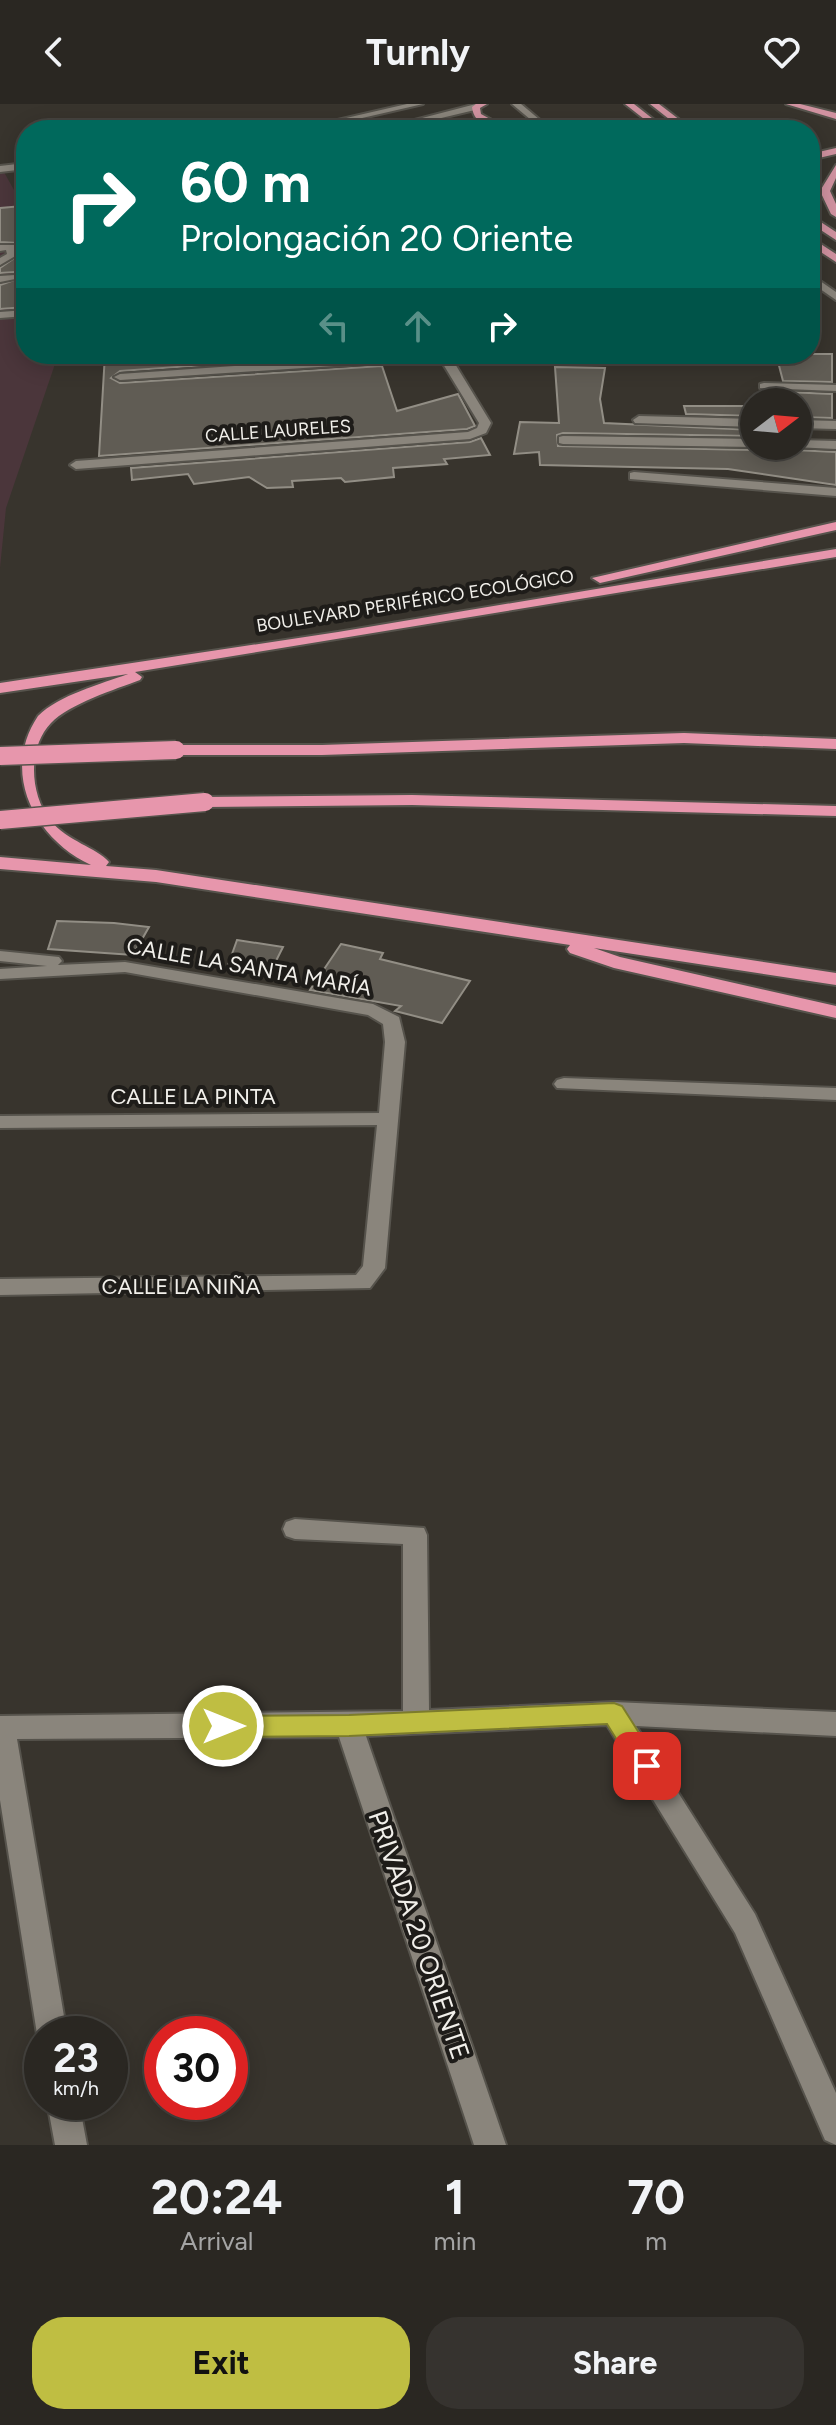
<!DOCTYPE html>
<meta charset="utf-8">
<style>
body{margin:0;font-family:Figtree,sans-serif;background:#36332f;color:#f1f3f6;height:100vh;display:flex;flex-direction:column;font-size:30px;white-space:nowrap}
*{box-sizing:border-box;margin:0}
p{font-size:26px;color:#a5a5a5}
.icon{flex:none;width:44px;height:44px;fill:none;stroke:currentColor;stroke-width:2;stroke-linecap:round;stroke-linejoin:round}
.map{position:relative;height:2041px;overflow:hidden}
.drawer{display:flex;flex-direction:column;background:#2a2722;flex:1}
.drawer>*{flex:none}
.top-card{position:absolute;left:16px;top:16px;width:804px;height:244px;border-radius:32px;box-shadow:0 4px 20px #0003,0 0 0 2px #464440;background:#00695c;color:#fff;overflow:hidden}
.needle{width:52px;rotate:74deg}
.tools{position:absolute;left:740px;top:284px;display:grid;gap:16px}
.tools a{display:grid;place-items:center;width:72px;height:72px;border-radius:50%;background:#2a2722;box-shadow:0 4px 20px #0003,0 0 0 2px #464440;font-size:40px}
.speed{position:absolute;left:24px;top:1912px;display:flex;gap:16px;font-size:40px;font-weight:700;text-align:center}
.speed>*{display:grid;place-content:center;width:104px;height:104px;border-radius:50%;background:#2a2722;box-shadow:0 4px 20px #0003,0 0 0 2px #464440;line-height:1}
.speed small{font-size:20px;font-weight:400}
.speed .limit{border:12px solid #d22;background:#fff;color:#111}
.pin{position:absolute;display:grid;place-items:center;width:68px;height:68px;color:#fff;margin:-34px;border-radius:16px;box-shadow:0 4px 12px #0006}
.me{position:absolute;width:88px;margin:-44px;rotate:90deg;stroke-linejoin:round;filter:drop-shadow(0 0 6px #0008)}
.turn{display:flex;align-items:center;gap:28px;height:168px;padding:0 32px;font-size:36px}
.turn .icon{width:104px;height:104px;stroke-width:2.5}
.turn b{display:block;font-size:56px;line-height:68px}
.lanes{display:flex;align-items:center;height:76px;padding:0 32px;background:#0003;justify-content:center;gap:40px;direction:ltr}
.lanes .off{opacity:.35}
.eta{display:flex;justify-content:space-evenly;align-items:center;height:136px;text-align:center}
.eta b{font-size:48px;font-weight:700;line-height:56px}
.cta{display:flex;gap:16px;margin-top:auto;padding:16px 32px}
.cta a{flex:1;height:92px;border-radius:32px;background:#bfbe42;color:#111;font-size:32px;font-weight:700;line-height:92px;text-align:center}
.cta a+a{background:#36332f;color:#f1f3f6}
header{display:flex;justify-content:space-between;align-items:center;height:104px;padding:0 32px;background:#2a2722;font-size:36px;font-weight:700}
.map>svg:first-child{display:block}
</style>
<header><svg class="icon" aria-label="back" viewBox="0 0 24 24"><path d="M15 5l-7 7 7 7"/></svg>Turnly<svg class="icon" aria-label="heart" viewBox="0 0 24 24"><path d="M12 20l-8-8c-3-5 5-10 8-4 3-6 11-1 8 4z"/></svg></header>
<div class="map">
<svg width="836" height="2041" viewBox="0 0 836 2041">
<rect width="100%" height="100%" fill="#38342d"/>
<path fill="#4b363b" d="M0 61 14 86 26 93V250H55L54 263 6 404 0 464Z"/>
<path fill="#605c54" stroke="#928e85" stroke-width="2" d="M22 102 26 133H19L26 203 0 205V181L23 173 15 168 0 169V164L20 150 17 139 0 138V104Z
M105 250H366L120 267 111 274 120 279 382 262 397 307 458 290 475 322 467 325 99 352Z
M776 250H832V278L783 277Z
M555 263 605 264 600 295 604 319 754 326V332L563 329 557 331 558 342 754 346 760 342H791L794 346 836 348V381L728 365 540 361 539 348 514 350 520 318 559 319Z
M786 288 832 290V314L798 313V298H788Z
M684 302H754V312L686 310Z
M481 334 490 351 444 355 447 360 393 364 394 373 345 378 341 374 292 377 293 383 267 384 249 373 194 380 188 370 132 376 131 364 470 338Z
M57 817 114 819 149 823 133 851 48 845Z
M237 836 283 843 271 867 227 864Z
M341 840 383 849 380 855 470 877 442 919 395 907 401 902 310 886Z"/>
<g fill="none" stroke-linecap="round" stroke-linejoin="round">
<g stroke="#56534c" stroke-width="4">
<path id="service" d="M0 141H15L17 151 0 161V154L7 150 6 146 0 147Z
M0 172 15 171 20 174 0 178Z
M26 206V212L0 214V208Z
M764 279 836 281V287L760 284V280Z
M634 368 836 384V392L630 375V369Z
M564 974 836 984V996L557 984 554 980 557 976Z"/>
</g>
<g stroke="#56534c" stroke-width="4">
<path id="minor" d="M476 0 479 5 391 26H376Z
M26 59V65L0 68V62Z
M409 250H449L491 319 486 329 470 335 76 365 70 361 76 357 468 328 477 324 479 319 440 255 120 276 114 273 120 270Z
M639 312 754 315V323L635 319 633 316Z
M798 316 836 317V325L798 324Z
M563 332 754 335V342H757L754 343 563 340 559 339V333Z
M798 336 836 337V345L794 343 798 342Z
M0 847 59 853 62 857 58 861 125 858 373 900 399 913 405 938 385 1164 370 1184 0 1191V1175L356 1171 363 1162 377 1021 0 1024V1012L379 1009 385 938 383 920 368 911 125 868 0 875V865L47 862 0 857Z
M295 1415 424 1424 427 1431 429 1606 614 1598 836 1608V1632L636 1622 755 1810 836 1989V2041L825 2036 735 1829 607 1621 366 1632 506 2041H474L339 1633 17 1635 67 1930H42L41 1940 37 1930 0 1696V1612L403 1607V1440L295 1435 286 1432 283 1425 286 1418Z
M47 1998H79L87 2041H55Z"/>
</g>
<g stroke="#56534c" stroke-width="4">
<path id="secondary" d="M407 0H423L310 26H294Z
M512 0H521L552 26H543Z
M810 170 836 188V196L810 178Z"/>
</g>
<g stroke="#56534c" stroke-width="4">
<path id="primary" d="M476 0H487L480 4 481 10 510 26C494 26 474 22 472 3Z
M625 0H634L667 26H658Z
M650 0H659L693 26H683Z
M786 0H800L836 9V15Z
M836 44V50L810 56V50Z
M836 61V74L830 87 836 100V113L831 110 820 87Z
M810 111 836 128V136L810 119Z
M810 133 836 150V158L810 141Z"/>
</g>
<g stroke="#56534c" stroke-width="4">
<path id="trunk" d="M836 418V426L600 479 592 474Z
M836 445V453L135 568 142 573 140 576C116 585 69 600 51 619 27 644 30 690 50 716 68 738 96 743 109 758L106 762 156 766 836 869V881L594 844 620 853 836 902V914L614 864 570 849 567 845 570 841 156 778 0 765V753L91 761C35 735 0 669 38 612 59 591 101 580 128 570L0 589V579L338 528Z
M684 629 836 635V645L684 639 322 651H176L167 646 176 641H322Z
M412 691 836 702V712L412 701 205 703 196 698 205 693Z"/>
</g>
<use href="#service" fill="#8a857c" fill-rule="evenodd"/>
<use href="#minor" fill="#8a857c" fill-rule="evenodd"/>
<use href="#secondary" fill="#8a857c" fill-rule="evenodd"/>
<use href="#primary" fill="#d092a0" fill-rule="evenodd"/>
<use href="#trunk" fill="#e796ac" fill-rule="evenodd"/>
<g stroke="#56534c" stroke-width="21" stroke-linecap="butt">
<path id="trunk-bridge" d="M0 652 176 646
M0 716 205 698"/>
</g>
<use href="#trunk-bridge" stroke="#e796ac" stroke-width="18"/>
</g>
<path fill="#bfbe42" stroke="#7c7c2b" stroke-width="2" d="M614 1599 622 1602 655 1654 659 1662 655 1670 647 1673 638 1670 607 1620 349 1632 223 1633 214 1630 211 1622 214 1615 223 1612 349 1611Z"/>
<g text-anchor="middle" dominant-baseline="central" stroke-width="8" stroke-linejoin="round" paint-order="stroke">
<g font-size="18" fill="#f1efea" stroke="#1e1c19">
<text transform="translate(278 327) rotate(-4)">CALLE LAURELES</text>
<text transform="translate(415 497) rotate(-9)">BOULEVARD PERIFÉRICO ECOLÓGICO</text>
</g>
<g font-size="22" fill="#f1efea" stroke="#1e1c19">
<text transform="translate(249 863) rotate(10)">CALLE LA SANTA MARÍA</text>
<text x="193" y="992">CALLE LA PINTA</text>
<text x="181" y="1182">CALLE LA NIÑA</text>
</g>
<g font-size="26" fill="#f1efea" stroke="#1e1c19">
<text transform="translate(419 1831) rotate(71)">PRIVADA 20 ORIENTE</text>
</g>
</g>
</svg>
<div class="tools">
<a><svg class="needle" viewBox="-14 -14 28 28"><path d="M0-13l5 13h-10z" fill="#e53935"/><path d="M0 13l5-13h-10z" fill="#a5a5a5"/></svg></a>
</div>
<div class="speed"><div>23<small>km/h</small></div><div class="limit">30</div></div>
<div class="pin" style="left:647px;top:1662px;background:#d93025"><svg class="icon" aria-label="arrive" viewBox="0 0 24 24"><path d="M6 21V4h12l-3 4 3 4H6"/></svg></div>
<svg class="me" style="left:223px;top:1622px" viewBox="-20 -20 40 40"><circle r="17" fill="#bfbe42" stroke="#fff" stroke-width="3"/><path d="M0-11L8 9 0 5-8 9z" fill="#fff"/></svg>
<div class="top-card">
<div class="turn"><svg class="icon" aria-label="right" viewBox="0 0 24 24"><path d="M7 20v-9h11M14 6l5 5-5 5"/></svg><div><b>60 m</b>Prolongación 20 Oriente</div></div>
<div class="lanes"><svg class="icon off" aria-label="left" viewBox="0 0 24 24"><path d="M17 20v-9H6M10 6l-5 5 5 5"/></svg><svg class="icon off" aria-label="ahead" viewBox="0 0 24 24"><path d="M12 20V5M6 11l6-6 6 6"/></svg><svg class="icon" aria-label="right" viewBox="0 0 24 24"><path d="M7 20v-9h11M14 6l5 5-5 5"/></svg></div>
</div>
</div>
<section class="drawer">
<div class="eta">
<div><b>20:24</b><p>Arrival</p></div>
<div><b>1</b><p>min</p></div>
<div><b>70</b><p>m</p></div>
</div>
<div class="cta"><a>Exit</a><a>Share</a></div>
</section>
